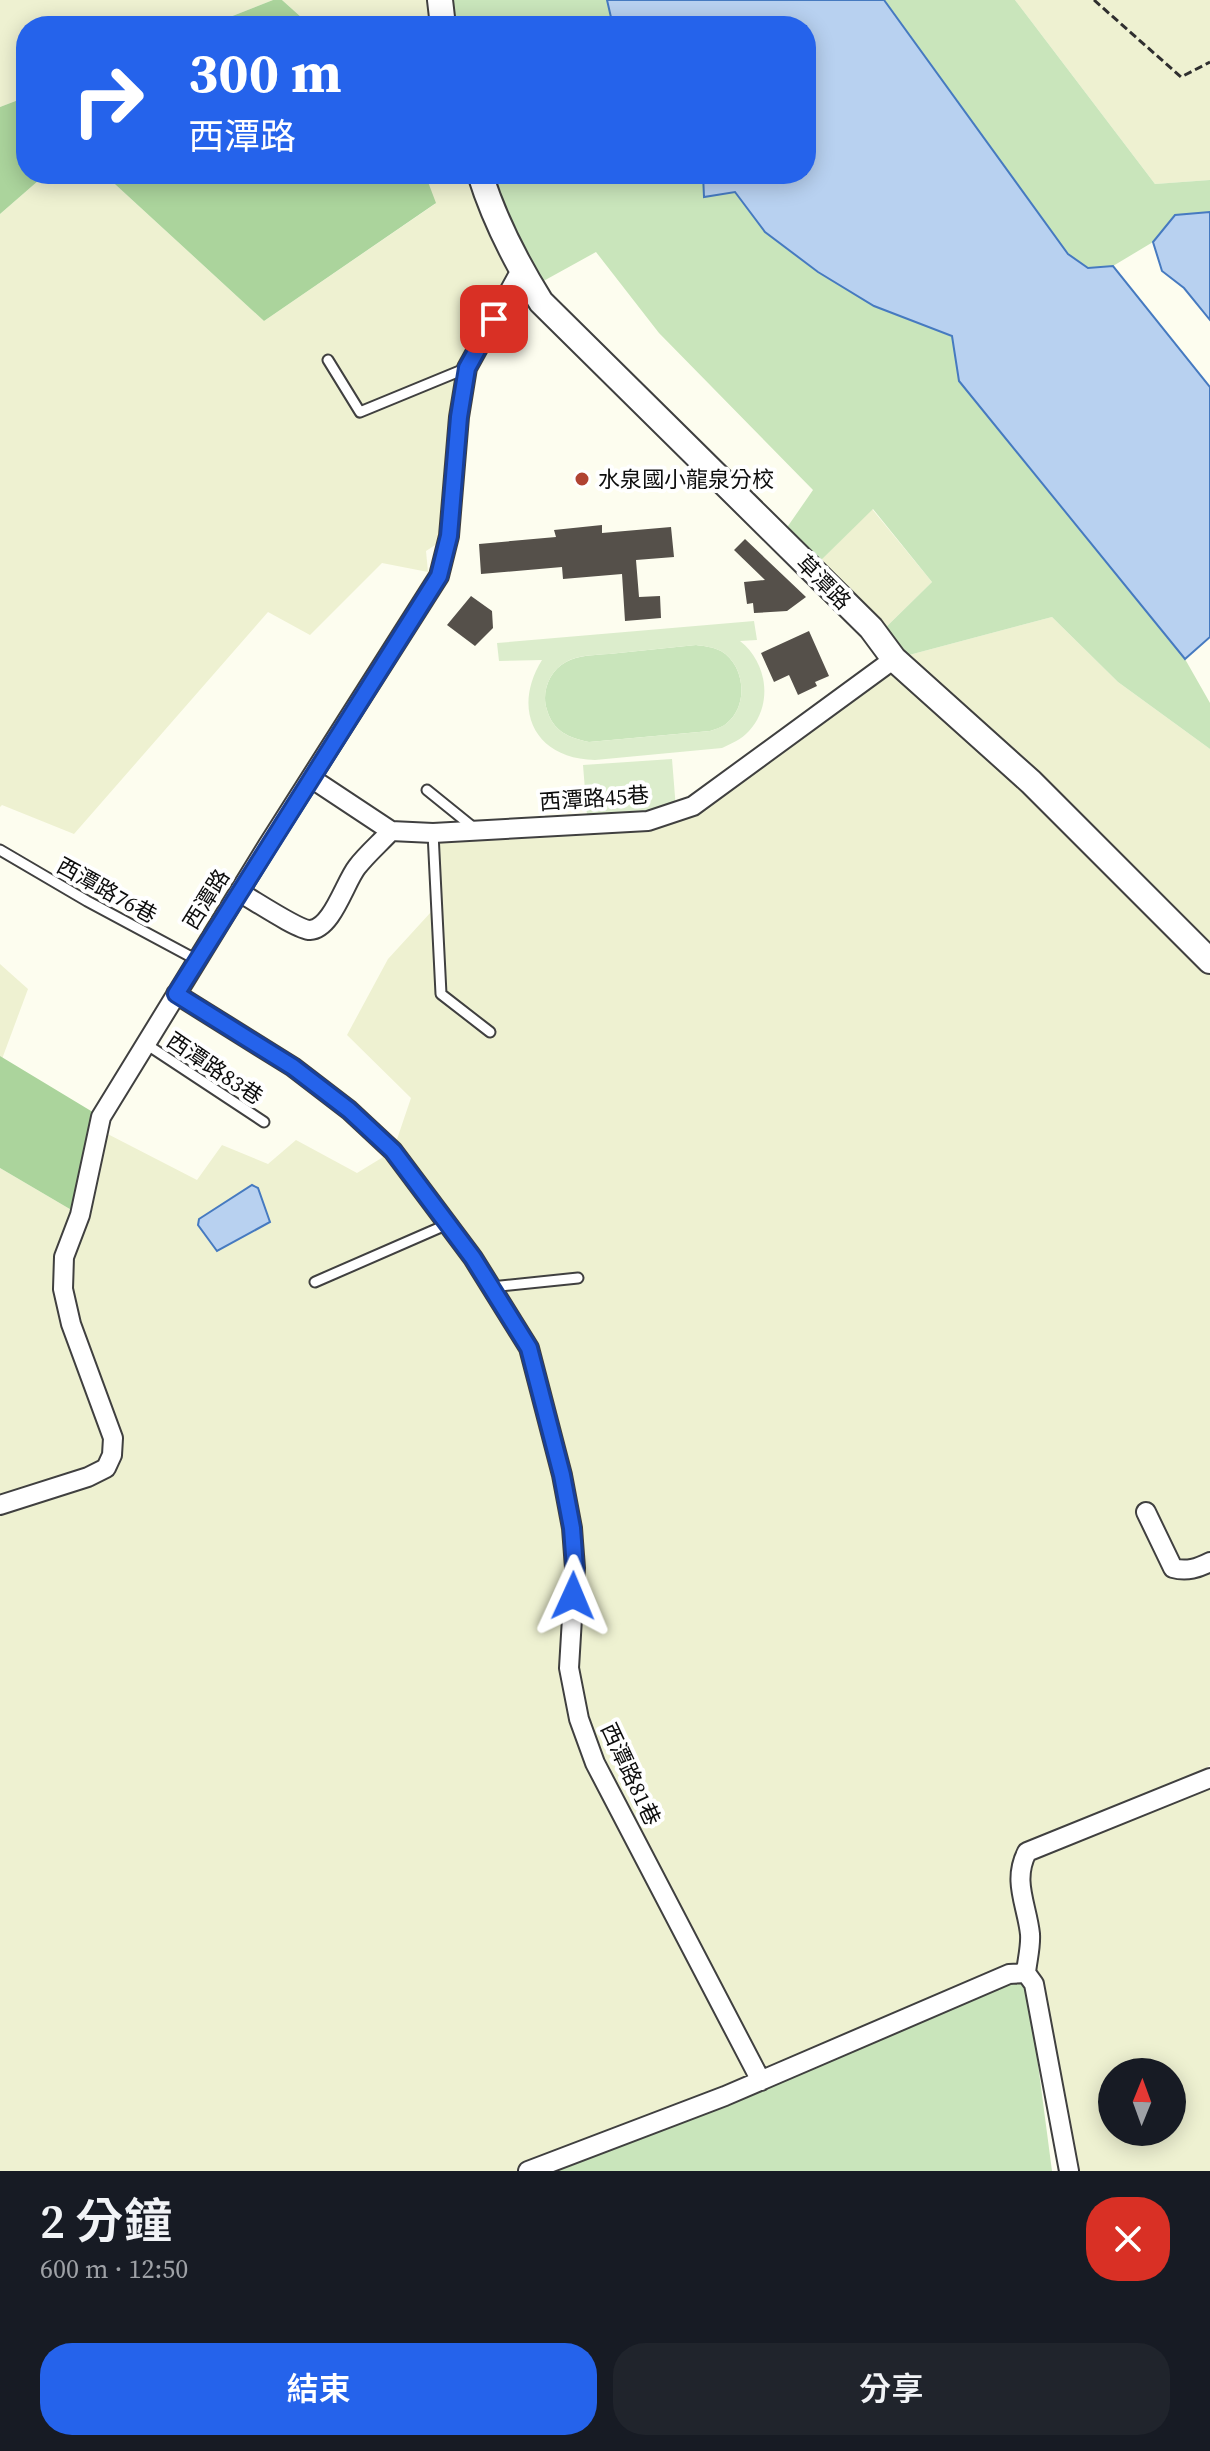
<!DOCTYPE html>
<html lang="zh-TW">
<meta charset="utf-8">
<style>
body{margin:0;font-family:"Source Serif 4","Noto Sans TC",serif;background:#20242c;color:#f1f3f6;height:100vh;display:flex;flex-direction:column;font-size:30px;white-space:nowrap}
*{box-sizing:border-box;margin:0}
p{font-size:26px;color:#9ea1a6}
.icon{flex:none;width:44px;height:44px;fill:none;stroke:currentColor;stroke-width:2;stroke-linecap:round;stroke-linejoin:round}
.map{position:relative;height:2171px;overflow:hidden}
.drawer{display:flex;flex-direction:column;background:#171b24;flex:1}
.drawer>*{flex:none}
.guide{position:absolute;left:16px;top:16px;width:800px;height:168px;border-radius:32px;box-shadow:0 4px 20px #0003;background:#2563eb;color:#fff;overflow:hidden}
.needle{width:52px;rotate:1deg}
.controls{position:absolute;left:1098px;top:2058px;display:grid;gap:16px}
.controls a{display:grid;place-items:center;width:88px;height:88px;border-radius:50%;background:#171b24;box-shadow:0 4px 20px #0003;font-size:40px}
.pin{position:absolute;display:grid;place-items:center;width:68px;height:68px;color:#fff;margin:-34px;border-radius:16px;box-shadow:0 4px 12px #0006}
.me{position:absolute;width:88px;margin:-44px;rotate:1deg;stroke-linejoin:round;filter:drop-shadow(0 0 6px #0008)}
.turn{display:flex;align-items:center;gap:28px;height:168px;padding:0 40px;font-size:36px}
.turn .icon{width:104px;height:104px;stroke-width:2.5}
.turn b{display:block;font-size:56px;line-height:68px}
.round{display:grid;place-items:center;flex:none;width:84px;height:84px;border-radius:32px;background:#20242c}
.overview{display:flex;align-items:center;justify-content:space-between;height:136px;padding:0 40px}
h1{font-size:48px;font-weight:600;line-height:60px}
.button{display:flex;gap:16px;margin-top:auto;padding:16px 40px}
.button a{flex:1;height:92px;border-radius:32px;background:#2563eb;color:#fff;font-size:32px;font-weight:600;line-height:92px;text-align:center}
.button a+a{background:#20242c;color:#f1f3f6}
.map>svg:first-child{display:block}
</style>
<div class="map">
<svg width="1210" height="2171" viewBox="0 0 1210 2171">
<rect width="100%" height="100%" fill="#fdfdef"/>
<path fill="#eef1d1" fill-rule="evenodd" d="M0 0H273L207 26H26V97L0 107Z
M282 0H440L443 26H311Z
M1015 0H1210V180L1155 184Z
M46 174H104L264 321 435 204 425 174H480L521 270 467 368 449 536 426 551 428 572 382 563 310 635 268 612 74 834 2 805 0 807V214Z
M872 509 932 582 878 635 811 570Z
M1052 617 1118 682 1210 749V1765L1190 1782 1210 1780V2171H1066L1035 1984 530 2171H0V1168L80 1215 96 1128 197 1180 222 1145 268 1164 296 1140 357 1173 393 1151 411 1098 347 1035 388 959 442 900 433 833 578 823 693 806 894 659ZM1112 2072H1172V2132H1112Z
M0 964 28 989 2 1059 0 1056Z"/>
<path fill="#c9e5bb" d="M440 0H607L613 26H443Z
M884 0H1015L1155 184 1210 180V212L1175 215 1153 242 1113 266 1088 268 1068 254Z
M480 174H703L704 197 735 192 765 232 873 306 952 336 959 381 1185 659 1210 703V749L1118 682 1052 617 894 659 878 635 932 582 873 509 811 570 779 539 813 490 659 333 596 252 529 289Z
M696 645C704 646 713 647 721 651 745 665 749 705 727 723 723 727 716 729 710 731L589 742C569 738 553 731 547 710 541 693 549 671 566 662 578 655 595 655 609 654 638 651 667 648 696 645Z
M1026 1973 1052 2171H530Z"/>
<path fill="#abd49c" d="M273 0H282L311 26H207Z
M26 97V174H46L0 214V107Z
M104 174H425L436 203 264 321Z
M0 1056 101 1117 80 1215 0 1168Z"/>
<path fill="#dcedcc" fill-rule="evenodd" d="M754 621 757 640 740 641C768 663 773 705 749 731 741 740 732 743 722 748L595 760C535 759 511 710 542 660L499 661 497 643ZM696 645C704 646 713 647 721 651 745 665 749 705 727 723 722 727 716 729 710 731L589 742C569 738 553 731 547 710 541 693 549 671 566 662 577 655 595 655 609 654 638 651 667 648 696 645Z
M672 759 676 809 587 815 583 765Z"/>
<path fill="#b8d1f0" stroke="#467ac0" stroke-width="2" d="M607 0H884L1068 254 1088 268 1113 266 1210 387V637L1185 659 959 381 952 336 874 306 818 272 765 232 735 192 704 197 703 174H806V26H613Z
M1210 212V320L1184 288 1162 271 1153 242 1175 215Z
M252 1185 258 1188 270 1222 217 1251 198 1225 199 1219Z"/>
<path fill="#55504a" d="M602 525V533L671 527 674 557 636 560 639 597 660 596 661 618 625 621 622 574 563 579 562 567 481 574 479 544 556 537 554 530Z
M745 539 806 597 787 611 754 613 753 603 747 604 744 582 765 580 734 550Z
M471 596 492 611 493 628 475 646 447 625Z
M809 631 829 676 815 682 817 686 798 695 789 675 774 682 761 653Z"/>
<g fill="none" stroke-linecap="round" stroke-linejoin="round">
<g stroke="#404040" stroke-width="13">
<path id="service" d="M328 360 360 412 467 368
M427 790 474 828
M433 833 441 994 490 1032
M0 850 87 901 197 960
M146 1044 264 1122
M315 1282 448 1224
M491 1287 578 1278"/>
</g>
<g stroke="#404040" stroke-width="22">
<path id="minor" d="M311 778 391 831 433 833 648 821 693 806 894 659
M239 892C252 899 298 930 310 930 332 929 345 882 357 867 367 854 380 843 391 831
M176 994 293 1067 349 1110 393 1151 473 1258 529 1348 562 1475 572 1528 575 1568 569 1668 579 1719 595 1763 761 2081
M0 1505 88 1477 106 1468 112 1455 113 1438 71 1324 63 1289 64 1257 80 1215 101 1117 268 845 439 576 449 536 459 417 467 368 521 270
M1146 1512 1173 1568C1187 1572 1198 1568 1210 1562
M1026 1973C1027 1961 1031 1947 1030 1934 1027 1905 1012 1881 1027 1852L1210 1778
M528 2171 725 2096 1009 1974 1026 1973 1034 1984 1069 2171"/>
</g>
<g stroke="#404040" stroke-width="28">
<path id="tertiary" d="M440 0 443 26
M480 174C494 219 516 262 541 302L871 628 894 659 1031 782 1210 961"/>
</g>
<path stroke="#2f2f2f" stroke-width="3" stroke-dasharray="8 4" stroke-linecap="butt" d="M1094 0 1181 77 1210 62"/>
<use href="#service" stroke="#fff" stroke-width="9"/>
<use href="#minor" stroke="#fff" stroke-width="18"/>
<use href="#tertiary" stroke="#fff" stroke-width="24"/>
</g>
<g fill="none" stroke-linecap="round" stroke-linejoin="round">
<g stroke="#184099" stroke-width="20">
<path id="route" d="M494 319 467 368 459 417 449 536 439 576 176 994 293 1067 349 1110 393 1151 473 1258 529 1348 562 1475 572 1528 575 1568 573 1596"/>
</g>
<use href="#route" stroke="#2563eb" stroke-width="14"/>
</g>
<circle fill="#b04332" stroke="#fff" stroke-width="3" cx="582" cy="479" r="8"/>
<g text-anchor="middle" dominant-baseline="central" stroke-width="8" stroke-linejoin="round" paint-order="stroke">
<g font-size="22" fill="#0d0d0d" stroke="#fff" text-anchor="start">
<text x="598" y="479">水泉國小龍泉分校</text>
</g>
<g font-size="22" fill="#0d0d0d" stroke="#fff">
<text transform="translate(824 582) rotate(45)">草潭路</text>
<text transform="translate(594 798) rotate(-4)">西潭路45巷</text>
<text transform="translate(107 890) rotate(29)">西潭路76巷</text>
<text transform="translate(206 899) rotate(-58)">西潭路</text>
<text transform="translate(215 1068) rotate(34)">西潭路83巷</text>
<text transform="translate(631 1774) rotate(65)">西潭路81巷</text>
</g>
</g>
</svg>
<div class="controls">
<a><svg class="needle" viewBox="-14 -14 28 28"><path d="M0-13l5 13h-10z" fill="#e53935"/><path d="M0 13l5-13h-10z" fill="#9ea1a6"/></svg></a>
</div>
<div class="pin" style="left:494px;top:319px;background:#d93025"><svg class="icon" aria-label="arrive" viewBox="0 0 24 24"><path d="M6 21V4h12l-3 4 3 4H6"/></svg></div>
<svg class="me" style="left:573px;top:1596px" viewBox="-20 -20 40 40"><path d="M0-17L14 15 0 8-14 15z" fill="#2563eb" stroke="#fff" stroke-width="4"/></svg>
<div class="guide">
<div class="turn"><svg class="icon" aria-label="right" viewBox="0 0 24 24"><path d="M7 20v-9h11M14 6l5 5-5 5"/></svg><div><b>300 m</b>西潭路</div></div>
</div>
</div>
<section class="drawer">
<div class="overview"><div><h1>2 分鐘</h1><p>600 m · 12:50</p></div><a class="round" style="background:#d93025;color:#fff"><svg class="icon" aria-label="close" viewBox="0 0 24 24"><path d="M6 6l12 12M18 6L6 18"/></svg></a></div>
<div class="button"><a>結束</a><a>分享</a></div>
</section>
